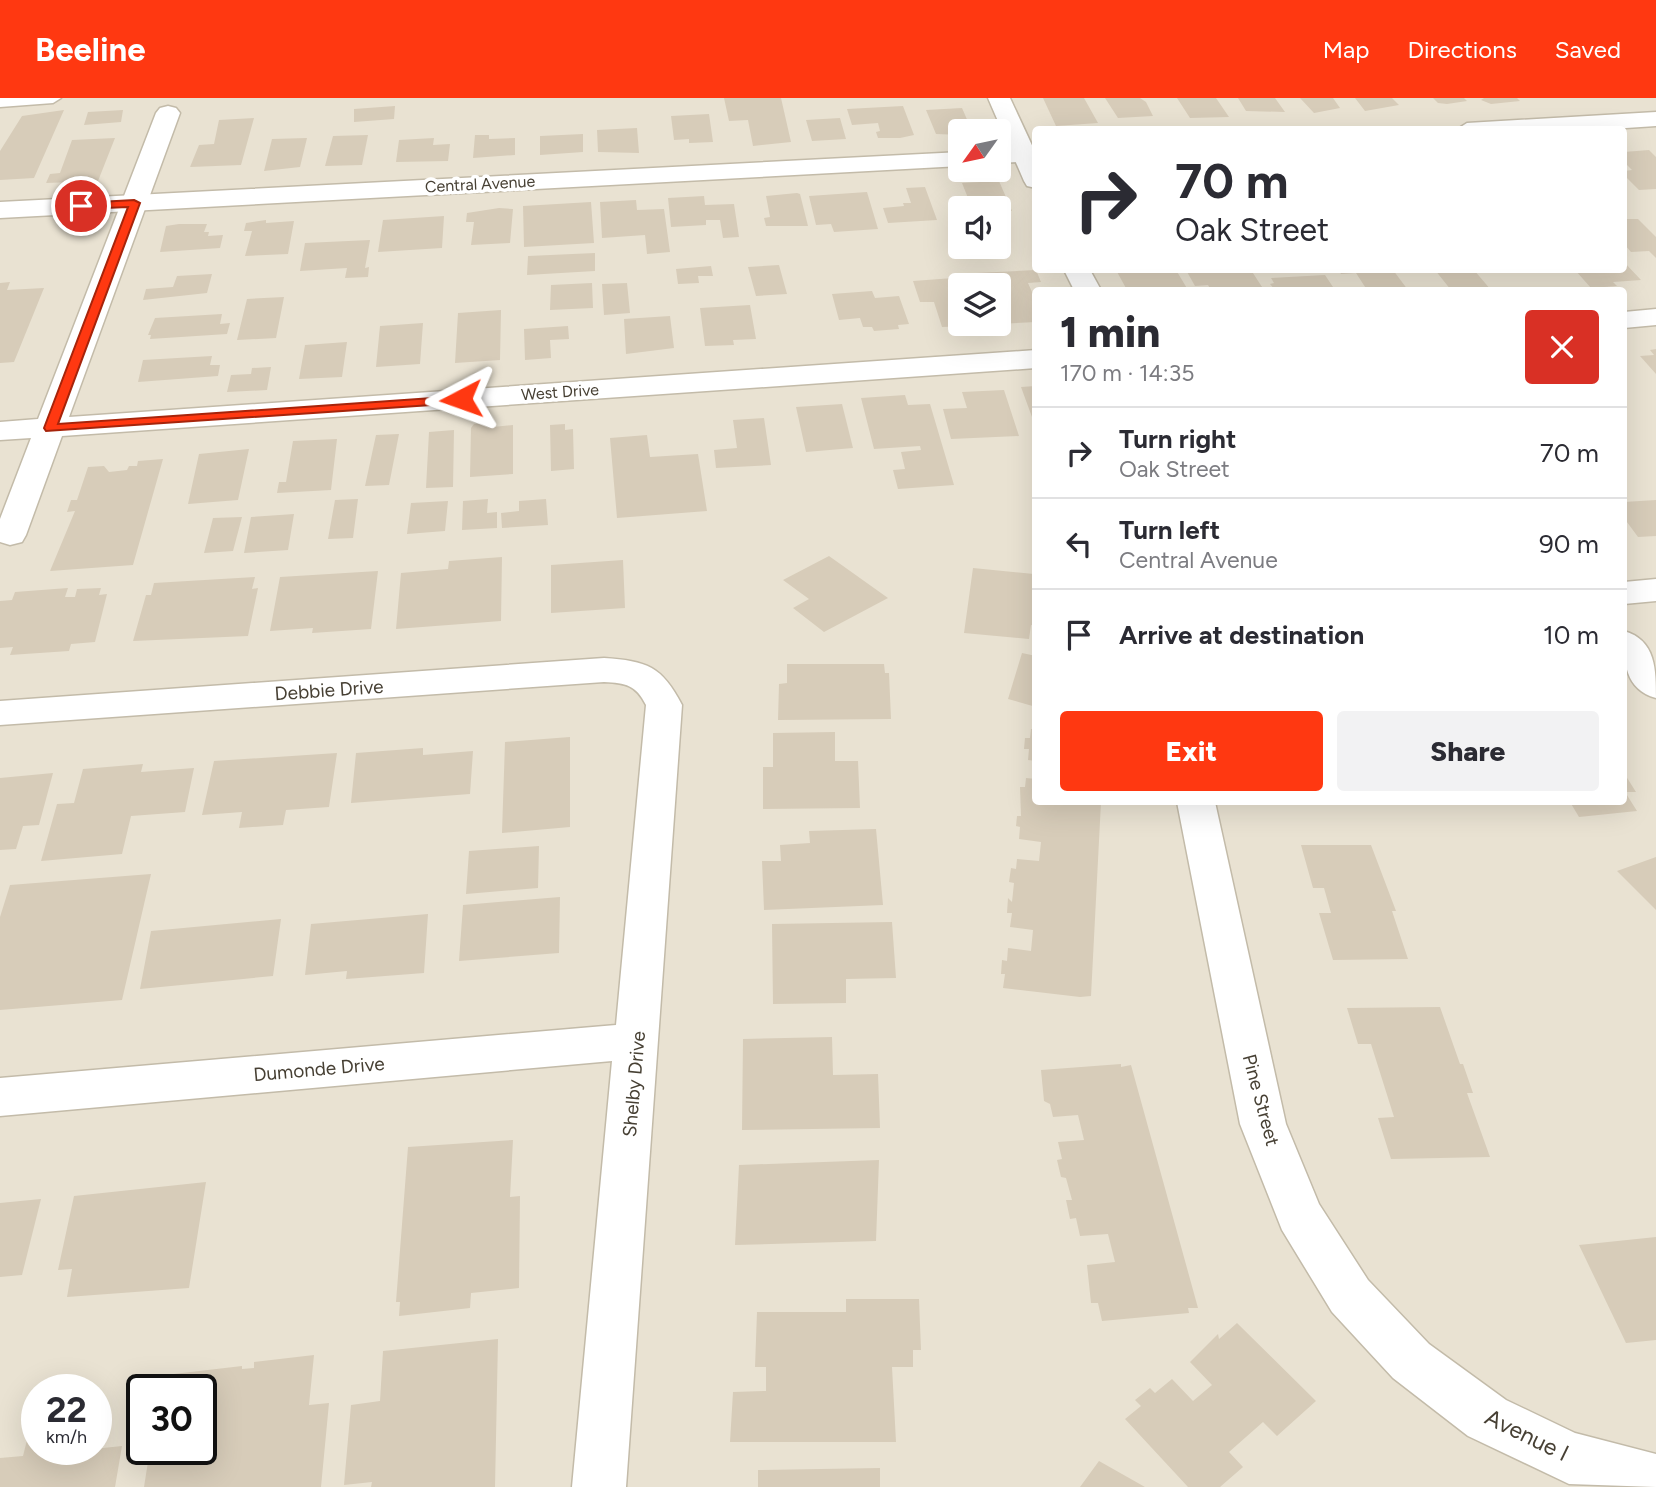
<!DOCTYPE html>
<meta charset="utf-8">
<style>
body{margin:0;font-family:Figtree,sans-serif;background:#f2f2f3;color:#2b2b33;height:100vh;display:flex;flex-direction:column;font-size:26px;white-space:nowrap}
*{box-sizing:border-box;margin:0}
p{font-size:23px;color:#7c7c81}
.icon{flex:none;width:38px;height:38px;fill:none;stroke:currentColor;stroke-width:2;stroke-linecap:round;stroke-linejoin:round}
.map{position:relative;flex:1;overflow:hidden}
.drawer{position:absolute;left:1032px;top:189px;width:595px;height:518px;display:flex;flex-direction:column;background:#fff;border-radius:7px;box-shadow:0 7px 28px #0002}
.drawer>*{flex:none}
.guide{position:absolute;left:1032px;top:28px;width:595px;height:147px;border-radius:7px;box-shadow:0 7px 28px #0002;background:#fff;color:#2b2b33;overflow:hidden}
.needle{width:46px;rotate:237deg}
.tools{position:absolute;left:948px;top:21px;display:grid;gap:14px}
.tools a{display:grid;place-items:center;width:63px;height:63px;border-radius:7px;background:#fff;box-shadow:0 7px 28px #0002;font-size:35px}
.speed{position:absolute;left:21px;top:1276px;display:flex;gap:14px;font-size:35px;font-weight:700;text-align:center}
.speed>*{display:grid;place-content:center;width:91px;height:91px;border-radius:50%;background:#fff;box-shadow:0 7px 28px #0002;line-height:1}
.speed small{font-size:18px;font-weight:400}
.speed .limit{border:4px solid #111;border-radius:10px;background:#fff;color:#111}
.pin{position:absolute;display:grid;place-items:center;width:60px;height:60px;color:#fff;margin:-30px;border:4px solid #fff;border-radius:50%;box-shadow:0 2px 7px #0007}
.me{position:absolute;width:77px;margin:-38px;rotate:266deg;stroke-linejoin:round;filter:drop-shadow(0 0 5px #0008)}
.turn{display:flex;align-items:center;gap:24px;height:147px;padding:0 28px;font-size:32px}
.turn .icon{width:91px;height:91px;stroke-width:2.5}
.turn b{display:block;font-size:49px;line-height:60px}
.round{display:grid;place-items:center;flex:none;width:74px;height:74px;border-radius:7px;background:#f2f2f3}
.overview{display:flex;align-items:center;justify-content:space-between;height:119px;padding:0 28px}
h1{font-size:42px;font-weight:800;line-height:52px}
.cta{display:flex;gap:14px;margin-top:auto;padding:14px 28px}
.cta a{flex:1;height:80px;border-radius:7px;background:#ff3811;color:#fff;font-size:28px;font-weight:800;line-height:80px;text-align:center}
.cta a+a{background:#f2f2f3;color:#2b2b33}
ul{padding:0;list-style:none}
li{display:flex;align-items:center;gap:21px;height:91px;padding:0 28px;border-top:2px solid #e1e1e2}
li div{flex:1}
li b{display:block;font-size:26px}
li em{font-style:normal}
header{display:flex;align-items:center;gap:42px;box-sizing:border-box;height:98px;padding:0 35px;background:#ff3811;color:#fff}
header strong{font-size:33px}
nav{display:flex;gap:38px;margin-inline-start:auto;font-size:24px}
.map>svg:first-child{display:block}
</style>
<header>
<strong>Beeline</strong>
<nav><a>Map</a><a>Directions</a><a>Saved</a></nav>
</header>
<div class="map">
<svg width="1656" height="1389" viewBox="0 0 1656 1389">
<rect width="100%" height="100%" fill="#f4f0e5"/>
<path fill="#e9e2d2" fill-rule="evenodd" d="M0 0H1656V1389H0ZM1036 32H1624V172H1036ZM961 33H999V72H961ZM961 110H999V149H961ZM961 187H999V226H961ZM1036 192H1624V704H1036ZM37 1292H96V1351H37ZM142 1292H201V1351H142Z"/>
<path fill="#d7ccb9" d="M724 0H781L791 44 753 48 748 22 729 23Z
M1043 0H1084L1098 25 1056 28Z
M1105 0H1140L1146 4 1153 18 1118 20Z
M1177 0H1216L1229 19 1190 20Z
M1238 0H1275L1285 14 1246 13Z
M1300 0H1333L1340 10 1314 15Z
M1355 0H1392L1399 7 1365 13Z
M1433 0H1464L1467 3 1447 6 1438 5Z
M1484 0H1517L1520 3 1491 6 1481 2Z
M395 8 394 21 354 24V11Z
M903 8 914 37 900 40H878L876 34 880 33 878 25 852 27 847 11Z
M962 10 972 33H961V37L936 36 926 12Z
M64 12 34 80 0 82V53L22 18Z
M123 12 121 24 84 27 88 14Z
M709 16 713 44 689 45V41L674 42 671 18Z
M254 20 241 67 190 69 199 47 214 46 219 22Z
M840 20 846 41 812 43 806 22Z
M637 30 639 55 598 54 597 32Z
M583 36V54L540 57V38Z
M368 37 362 67 325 68 333 38Z
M475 37H489V41L515 40V57L473 60Z
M115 40 98 83 46 85 50 76 60 75 72 42Z
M307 40 300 69 264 73 272 41Z
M434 40 433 47 450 46 448 63 396 64 399 42Z
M1649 52 1656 59V91L1639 92 1624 77V73L1632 72 1624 64V54Z
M999 83 1012 113 972 110 962 85Z
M925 89 937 122 888 125 883 110 904 108 903 105H911L906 90Z
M867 94 878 131 834 134 831 126 816 127 809 98Z
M797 95 800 96 808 128H766L764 120 770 119 766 98Z
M704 98 705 107 734 106 739 139 723 140 720 122H706V127L671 129 668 100Z
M636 102 637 112 664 111 670 154 647 156 645 137 602 140 600 104Z
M591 104 594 145 524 149 523 108Z
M499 110 513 111 510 145 471 147 474 124H466L467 115Z
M444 118 442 150 378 154 383 122Z
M1624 121H1638L1656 139V160L1649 153 1631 154 1624 146Z
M266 122V125L294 123 288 156 245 158 252 133H244L246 125Z
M179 126H207L204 134H209L208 138 223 137 220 150 160 154 166 128Z
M370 142 365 170 369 169 368 179 345 180 347 170 300 173 305 145Z
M595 155V173L527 177 528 158Z
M1624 164 1641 182 1613 184 1617 188 1591 190 1575 172H1624Z
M779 167 787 196 756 198 748 169Z
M711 168 713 178H698L699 185 678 186 676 171Z
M1036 172 1041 184 1028 185 1036 203V224L999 226V187H981L976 175Z
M1116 172H1176L1188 192H1127Z
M1186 172H1251L1264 192H1211L1208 187 1195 188Z
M1339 172H1393L1408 192H1367L1356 175 1341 176Z
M1435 172H1474L1491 192H1451Z
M212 176 207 195 143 202 146 191 173 189 177 178Z
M1325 177 1335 192H1275L1270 186 1274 185 1271 180Z
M967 179 970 187H961V226L968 228 942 229 934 204H920L913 183Z
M10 184 7 192 44 190 14 264 0 265V185Z
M592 185 593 210 550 212 551 187Z
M627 185 630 215 604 217 602 186Z
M872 193 875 200 899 198 909 226 898 227 899 231 874 233 872 229H863L860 220 839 222 832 196Z
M284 199 276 240 237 242 247 201Z
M750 207 756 241 733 242 734 247 705 248 700 210Z
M501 212 500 262 455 265 458 215Z
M222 216 220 226 230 225 227 236 150 241 151 237H148L155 220Z
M670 218 674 250 626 256 624 221Z
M423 225 420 266 376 269 380 228Z
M568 228 569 241 550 242 551 260 525 262 524 231Z
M347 244 342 279 299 281 305 247Z
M1656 251V276L1640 258 1654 257 1650 252Z
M212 258 210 267H220L218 278 138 284 143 262Z
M271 269 267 292 227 294 231 277 251 276 252 270Z
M1036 288V330L1021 289Z
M1004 292 1019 338 951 341 943 311 967 310 962 294Z
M905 297 908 307 930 306 954 387 898 391 893 372 905 371 901 354 921 352 920 348 874 351 861 300Z
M842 306 853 350 806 354 796 309Z
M764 320 771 367 716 370 714 352 737 350 733 322Z
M493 325V329L513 327V376L470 379 471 330 474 326Z
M565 326V332L573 331 574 371 551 373 550 327Z
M454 332 453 389 426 390 429 334Z
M399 336 389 387 365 388 376 337Z
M647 337 650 359 698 356 707 413 617 420 610 340Z
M337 341 331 392 277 395 279 384H286L293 343Z
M249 351 238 402 188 406 199 356Z
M163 361 133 467 50 473 75 413 67 414 71 402H77L88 369 104 368 109 374 127 372 129 368H137L138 363Z
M358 401 353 440 328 441 335 402Z
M488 401 487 415 497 414V430L462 432 463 403Z
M546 401 548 427 502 430 501 415 519 413V403Z
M1656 402V438L1638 439 1624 420V404Z
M448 403 445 433 407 436 411 405Z
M294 416 288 452 244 455 251 419Z
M242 419 233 453 204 455 213 420Z
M829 458 888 500 824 534 793 510 809 501 783 482Z
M502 459 501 523 396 531 401 475 448 471 449 463Z
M623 462 625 510 551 515V467Z
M973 470 1034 476 1036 528 1031 527 1029 541 964 535Z
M378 473 371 531 312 535 313 530 270 533 280 479Z
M255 479 252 491 258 490 248 538 133 543 146 497H151L154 485Z
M68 490 65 499H75L77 491 101 490 99 497 107 496 95 544 71 546 69 553 10 557 13 549 0 550V503L12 502 15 494Z
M1022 555 1036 558V609L1008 601Z
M787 566H884L885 575H889L891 621 778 622 779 586 787 585Z
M1031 631H1036V663L1028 662 1029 651H1024L1025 640H1030Z
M835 634V663H858L860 710 763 711V669H773V635Z
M570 639V729L502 735 505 644Z
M423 650V657L473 653 470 696 351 705 356 655Z
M337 655 329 709 286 712 283 727 239 730 242 714 202 717 214 663Z
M143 666 141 674 194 670 185 714 131 718 122 756 41 763 57 706 74 705 83 671Z
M53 675 39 727 23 728 16 751 0 752V680Z
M1624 675 1636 694H1625L1637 713 1579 719 1570 704H1624Z
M1026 680 1036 681V704H1101L1091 898 1080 899 1003 890 1005 876H1001L1002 862 1007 863 1008 850 1031 853 1033 832 1010 829 1012 815H1007L1008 800 1012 804 1014 785 1009 784 1011 770 1016 771 1017 761 1039 763 1041 744 1019 741 1020 729 1016 728 1017 718H1021L1020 689H1025Z
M876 731 883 807 764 812 762 763H781L780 747 810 745 809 733Z
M1301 747H1371L1396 813H1392L1408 861 1333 862 1319 815H1331L1324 790H1313Z
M539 748 538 790 466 796 469 753Z
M1656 759V812L1617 773Z
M151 776 122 902 0 912V819L10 787Z
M560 799 559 855 459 863 463 807Z
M428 816 424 875 346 881 347 873 305 877 311 826Z
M281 821 273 878 140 891 151 833Z
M892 824 896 880 846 881V905L773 906 772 826Z
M1440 909 1460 966H1463L1473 995H1467L1490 1059 1391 1061 1378 1020 1394 1019 1371 946H1358L1347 910Z
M832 939 833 977 878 976 880 1030 742 1032 743 941Z
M1121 966V969L1131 967 1198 1210H1188L1189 1215 1102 1223 1098 1205H1091L1087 1167 1115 1164 1108 1136 1080 1138 1076 1120 1070 1121 1066 1102H1072L1066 1080 1061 1079 1057 1062 1062 1061 1058 1044 1084 1042 1078 1017 1053 1019 1050 1006 1044 1003 1041 972Z
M513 1042 510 1099 520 1098 519 1190 471 1195 470 1210 399 1218 400 1204H396L408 1049Z
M879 1062 876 1143 735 1147 739 1067Z
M206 1084 189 1190 67 1199 72 1171 58 1172 74 1098Z
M41 1101 22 1177 0 1179V1105Z
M1656 1139V1242L1626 1245 1579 1147Z
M846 1201H919L921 1252H913V1269H892L896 1344H730L733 1294 766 1293V1269H755L757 1214H846Z
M1237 1225 1316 1303 1277 1338 1263 1324 1229 1354 1243 1369 1220 1389H1188L1125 1321 1141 1308 1135 1302 1150 1290 1155 1295 1172 1281 1193 1303 1212 1287 1190 1264 1218 1236 1219 1241Z
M498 1241 495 1389H371L372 1384 344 1387 351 1307 380 1303 383 1253Z
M314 1257 309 1307 329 1305 321 1389H144L150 1351H201V1292H163L165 1277 242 1268V1271L254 1270V1264Z
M37 1329V1351L84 1352 122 1348 115 1389H0V1360L23 1358 30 1330Z
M1099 1363 1145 1389H1080Z
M880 1370V1389H758V1372Z"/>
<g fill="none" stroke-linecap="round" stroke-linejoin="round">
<g stroke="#c3bba9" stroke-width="3">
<path id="service" d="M0 0H61L53 5 0 9Z"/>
</g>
<g stroke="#c3bba9" stroke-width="3">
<path id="minor" d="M988 0H1010L1036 56V90L1027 88 1024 83Z
M168 8 176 10 180 15 69 319 1036 252V270L62 338 26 437 22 444 10 447 0 444V421L31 340 0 342V324L38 321 156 15 160 10Z
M1064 172H1090L1101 192H1074Z
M1656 211V227L1624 230V214Z
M1656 481V503L1624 506V484Z
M1624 533C1656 542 1656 572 1656 600 1623 591 1624 561 1624 533Z
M604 560C647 563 662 568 682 607L626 1389H572L612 963 0 1018V980L616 927 646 607C636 587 626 585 604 584L0 627V603Z
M1177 704H1215L1286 1026 1319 1106 1368 1182 1429 1246 1506 1302 1575 1335 1656 1356V1389L1569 1386 1468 1338 1393 1280 1332 1214 1282 1132 1240 1026Z"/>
</g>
<g stroke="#c3bba9" stroke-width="3">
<path id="tertiary" d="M1656 14V28L1596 32H1456L1467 25Z
M1036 49V63L999 65V51Z
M961 54V68L0 120V104Z"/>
</g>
<use href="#service" fill="#fff" fill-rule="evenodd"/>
<use href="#minor" fill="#fff" fill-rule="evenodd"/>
<use href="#tertiary" fill="#fff" fill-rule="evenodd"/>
</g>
<path fill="#ff3811" stroke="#a6240b" stroke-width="2" d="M134 102 140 105 58 326 461 298 467 301 461 305 46 333 44 330 128 109 81 111 75 108 81 105Z"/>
<g text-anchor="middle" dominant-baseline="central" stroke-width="7" stroke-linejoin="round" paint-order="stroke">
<g font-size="16" fill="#474034" stroke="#fff">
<text transform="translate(480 86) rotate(-3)">Central Avenue</text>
<text transform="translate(560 294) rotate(-4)">West Drive</text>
</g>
<g font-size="19" fill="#474034" stroke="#fff">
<text transform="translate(329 592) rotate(-4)">Debbie Drive</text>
<text transform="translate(319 971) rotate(-5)">Dumonde Drive</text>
<text transform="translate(634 986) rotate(-85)">Shelby Drive</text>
<text transform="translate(1261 1002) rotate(75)">Pine Street</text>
</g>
<g font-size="23" fill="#474034" stroke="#fff">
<text transform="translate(1527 1337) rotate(26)">Avenue I</text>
</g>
</g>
</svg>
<div class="tools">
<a><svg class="needle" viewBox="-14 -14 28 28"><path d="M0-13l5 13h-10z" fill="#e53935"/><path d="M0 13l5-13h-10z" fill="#7c7c81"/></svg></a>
<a><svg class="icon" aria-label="sound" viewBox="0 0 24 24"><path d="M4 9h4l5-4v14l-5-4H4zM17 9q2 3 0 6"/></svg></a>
<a><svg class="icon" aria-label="layers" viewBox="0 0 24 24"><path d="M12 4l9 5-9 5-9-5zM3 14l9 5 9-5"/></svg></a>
</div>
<div class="speed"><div>22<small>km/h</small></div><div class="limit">30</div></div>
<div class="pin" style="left:81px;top:108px;background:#d93025"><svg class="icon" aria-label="arrive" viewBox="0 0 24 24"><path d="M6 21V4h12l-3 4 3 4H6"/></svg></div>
<svg class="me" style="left:461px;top:301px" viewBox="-20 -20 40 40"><path d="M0-17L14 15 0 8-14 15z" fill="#ff3811" stroke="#fff" stroke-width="4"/></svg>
<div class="guide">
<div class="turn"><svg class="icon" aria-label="right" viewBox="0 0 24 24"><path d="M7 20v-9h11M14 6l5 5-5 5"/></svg><div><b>70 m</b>Oak Street</div></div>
</div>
<section class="drawer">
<div class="overview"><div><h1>1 min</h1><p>170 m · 14:35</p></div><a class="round" style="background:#d93025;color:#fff"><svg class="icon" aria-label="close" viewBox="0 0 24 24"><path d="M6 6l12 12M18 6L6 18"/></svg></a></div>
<ul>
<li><svg class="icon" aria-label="right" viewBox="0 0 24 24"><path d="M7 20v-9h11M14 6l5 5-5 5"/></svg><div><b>Turn right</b><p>Oak Street</p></div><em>70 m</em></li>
<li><svg class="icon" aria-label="left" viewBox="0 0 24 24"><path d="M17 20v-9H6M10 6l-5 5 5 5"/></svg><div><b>Turn left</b><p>Central Avenue</p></div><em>90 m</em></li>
<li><svg class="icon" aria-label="arrive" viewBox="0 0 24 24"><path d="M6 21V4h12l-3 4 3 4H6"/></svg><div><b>Arrive at destination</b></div><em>10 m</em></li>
</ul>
<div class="cta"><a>Exit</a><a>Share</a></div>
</section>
</div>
